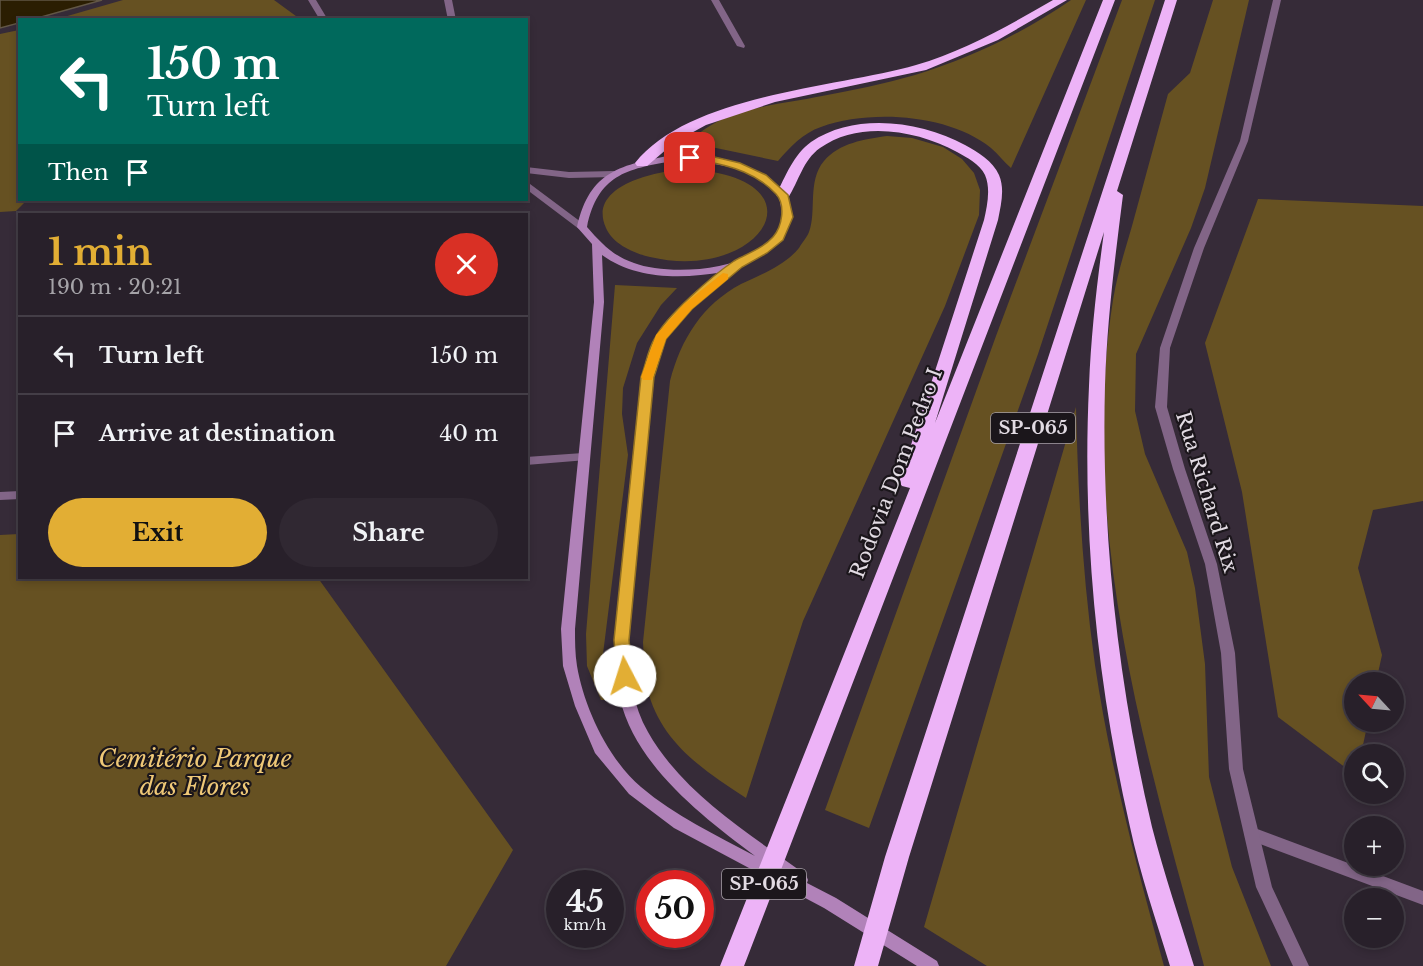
<!DOCTYPE html>
<meta charset="utf-8">
<style>
body{margin:0;font-family:"Libre Baskerville",serif;background:#302832;color:#f1f3f6;height:100vh;display:flex;flex-direction:column;font-size:22px;white-space:nowrap}
*{box-sizing:border-box;margin:0}
p{font-size:20px;color:#a5a3a8}
.icon{flex:none;width:33px;height:33px;fill:none;stroke:currentColor;stroke-width:2;stroke-linecap:round;stroke-linejoin:round}
.map{position:relative;flex:1;overflow:hidden}
.panel{position:absolute;left:18px;top:213px;width:510px;height:366px;display:flex;flex-direction:column;background:#28202a;border-radius:0px;box-shadow:0 3px 9px #0003,0 0 0 2px #443e47}
.panel>*{flex:none}
.hud{position:absolute;left:18px;top:18px;width:510px;height:183px;border-radius:0px;box-shadow:0 3px 9px #0003,0 0 0 2px #443e47;background:#00695c;color:#fff;overflow:hidden}
.needle{width:39px;rotate:296deg}
.controls{position:absolute;left:1344px;top:672px;display:grid;gap:12px}
.controls a{display:grid;place-items:center;width:60px;height:60px;border-radius:50%;background:#28202a;box-shadow:0 3px 9px #0003,0 0 0 2px #443e47;font-size:30px}
.speed{position:absolute;left:546px;top:870px;display:flex;gap:12px;font-size:30px;font-weight:700;text-align:center}
.speed>*{display:grid;place-content:center;width:78px;height:78px;border-radius:50%;background:#28202a;box-shadow:0 3px 9px #0003,0 0 0 2px #443e47;line-height:1}
.speed small{font-size:15px;font-weight:400}
.speed .limit{border:9px solid #d22;background:#fff;color:#111}
.pin{position:absolute;display:grid;place-items:center;width:51px;height:51px;color:#fff;margin:-26px;border-radius:12px;box-shadow:0 3px 9px #0006}
.me{position:absolute;width:66px;margin:-33px;rotate:355deg;stroke-linejoin:round;filter:drop-shadow(0 0 4px #0008)}
.turn{display:flex;align-items:center;gap:21px;height:126px;padding:0 30px;font-size:27px}
.turn .icon{width:78px;height:78px;stroke-width:2.5}
.turn b{display:block;font-size:42px;line-height:51px}
.then{display:flex;align-items:center;height:57px;padding:0 30px;background:#0003;gap:12px;font-size:22px}
.round{display:grid;place-items:center;flex:none;width:63px;height:63px;border-radius:32px;background:#302832}
.headline{display:flex;align-items:center;justify-content:space-between;height:102px;padding:0 30px}
h1{font-size:36px;font-weight:800;line-height:45px;color:#e2ae34}
.action{display:flex;gap:12px;margin-top:auto;padding:12px 30px}
.action a{flex:1;height:69px;border-radius:36px;background:#e2ae34;color:#111;font-size:24px;font-weight:800;line-height:69px;text-align:center}
.action a+a{background:#302832;color:#f1f3f6}
ul{padding:0;list-style:none}
li{display:flex;align-items:center;gap:18px;height:78px;padding:0 30px;border-top:2px solid #443e47}
li div{flex:1}
li b{display:block;font-size:22px}
li em{font-style:normal}
.map>svg:first-child{display:block}
</style>
<div class="map">
<svg width="1423" height="966" viewBox="0 0 1423 966">
<rect width="100%" height="100%" fill="#362b38"/>
<path fill="#665122" d="M123 0H274L300 19H57Z
M1071 0H1086L1011 168C1004 162 998 154 991 148 949 114 870 109 821 127 803 133 790 147 778 161L716 148 687 146C716 108 778 105 822 96 853 90 884 84 915 75 971 58 1023 33 1071 0Z
M1122 0H1155L1038 354 869 828 825 810 996 336Z
M1213 0H1249L1205 188 1191 228 1136 354 1135 411 1145 454 1187 552 1195 588 1205 664 1209 777 1232 867 1271 966H1204L1203 962C1144 749 1078 524 1113 300 1117 275 1125 250 1132 226 1144 182 1156 138 1168 94L1190 73Z
M19 30 20 200H27L16 211 0 212V34Z
M887 136 912 138 943 147 962 159 974 173 980 190 979 215 945 306 803 621 746 798C702 769 661 743 647 688 643 674 644 657 643 642L670 381C681 339 702 305 741 284 762 274 784 266 799 248 802 243 807 237 809 232 817 212 807 181 824 161 839 143 865 139 887 136Z
M689 169C828 179 761 283 650 257 633 253 613 244 606 228 586 184 661 170 689 169Z
M1258 199 1423 206V501L1373 510 1358 568 1382 655 1376 682H1354V722H1368L1361 754H1354V774L1278 717 1242 492 1205 343Z
M615 285 677 288 661 305 637 343 623 388 622 414 628 455 603 654 609 700H601L587 666 586 634Z
M1076 407C1078 494 1083 580 1095 665 1110 767 1137 867 1164 966H987L924 927Z
M19 534 20 578H318L513 850 446 966H0V535Z"/>
<path fill="#2b1e02" stroke="#625746" stroke-width="1.5" d="M0 0H102L34 19 20 20 19 23 0 28Z"/>
<g fill="none" stroke-linecap="round" stroke-linejoin="round">
<path fill="#826587" fill-rule="evenodd" d="M711 0H719L745 46 744 48 737 46Z
M1252 827 1423 891V905L1247 839 1244 834 1247 829Z"/>
<path fill="#826587" fill-rule="evenodd" d="M308 0H316L328 20H320Z
M1273 0H1281L1248 141 1204 248 1170 348 1167 407 1185 469 1217 564 1235 653 1243 769 1272 887 1309 966H1293L1256 887 1229 769 1221 653 1205 564 1173 469 1155 407 1160 348 1194 248 1240 141Z
M583 453 589 457 587 460 526 465V457Z
M20 491V499L0 500V492Z"/>
<path fill="#826587" fill-rule="evenodd" d="M444 0H452L456 20H448Z
M526 167 569 172 614 171 619 174 614 177 569 178 526 173Z
M526 181 585 225V229H579L526 189Z"/>
<path fill="#b182b9" fill-rule="evenodd" d="M673 155 713 158 754 170 785 192 789 198 791 216 785 235 767 253 742 266 692 308 666 339 654 377C649 428 644 480 639 531 633 594 615 675 648 732 683 794 750 834 806 875L808 880 807 883 836 898 937 961 939 966H917L824 908 674 828 629 794 595 753 575 706 563 666 561 629 594 302 592 244 577 227C590 170 621 165 673 155ZM673 161C709 162 757 165 779 198 782 209 783 219 778 230 760 271 671 277 634 263 613 256 601 243 587 227 598 175 626 169 673 161ZM602 255C636 280 683 279 723 272L684 304 657 336 642 377 615 640C617 660 615 680 620 699 636 766 703 817 755 856 716 835 675 816 641 787 608 759 584 707 577 666 575 654 575 641 575 629L604 302Z"/>
<path fill="#edb3f7" fill-rule="evenodd" d="M1053 0H1067L998 40 926 70 775 102 706 125 675 142 647 166H637L635 163C690 94 836 88 916 65 964 51 1010 25 1053 0Z
M1103 0H1115L744 966H720L910 488 902 486 899 482 984 220C987 206 991 189 985 175 980 164 966 157 957 152 917 130 859 120 820 148 803 160 799 181 788 198L783 199 776 195C785 177 794 154 811 142 855 112 921 121 965 145 978 152 993 161 999 175 1005 189 1001 205 998 220L935 423Z
M1165 0H1177L1117 191 1123 195C1115 258 1107 321 1105 385 1101 532 1118 684 1152 827 1164 874 1180 920 1194 966H1170C1156 920 1140 874 1130 827 1097 683 1082 533 1089 386 1091 334 1097 283 1104 232L909 857 878 966H854L885 857Z"/>
</g>
<path fill="#e2ae34" stroke="#937122" stroke-width="1.5" d="M706 155 740 163 766 175 788 195 793 217 783 240 767 253 742 267 692 309 666 339 654 377 629 640 633 676 630 681 625 682 619 681 617 676 614 640 641 377C646 364 648 349 655 338 666 316 713 275 734 261 748 253 762 249 773 237 782 227 786 205 776 194 759 175 731 165 706 162 699 161 691 163 685 158L690 155Z"/>
<path fill="#f59e0b" d="M723 273 728 274V279L692 309 666 339 652 380H643L641 377 656 335 684 304Z"/>
<g text-anchor="middle" dominant-baseline="central" stroke-width="4.5" stroke-linejoin="round" paint-order="stroke">
<g fill="#1b161b" stroke="#a6a0a7" stroke-width="1.5">
<rect x="991" y="413" width="84" height="30" rx="4.5"/>
<rect x="722" y="869" width="84" height="30" rx="4.5"/>
</g>
<g font-size="18" font-weight="bold" fill="#e2dbe3">
<text x="1033" y="428">SP-065</text>
<text x="764" y="884">SP-065</text>
</g>
<g font-size="20" fill="#e2dbe3" stroke="#1b161b">
<text transform="translate(896 473) rotate(-69)">Rodovia Dom Pedro I</text>
<text transform="translate(1207 492) rotate(73)">Rua Richard Rix</text>
</g>
<g font-size="24" font-style="italic" fill="#efc877" stroke="#1b161b">
<text x="195" y="758">Cemitério Parque<tspan x="195" dy="28">das Flores</tspan></text>
</g>
</g>
</svg>
<div class="controls">
<a><svg class="needle" viewBox="-14 -14 28 28"><path d="M0-13l5 13h-10z" fill="#e53935"/><path d="M0 13l5-13h-10z" fill="#a5a3a8"/></svg></a>
<a><svg class="icon" aria-label="search" viewBox="0 0 24 24"><circle cx="10" cy="10" r="6"/><path d="M15 15l6 6"/></svg></a>
<a>+</a>
<a>−</a>
</div>
<div class="speed"><div>45<small>km/h</small></div><div class="limit">50</div></div>
<div class="pin" style="left:690px;top:158px;background:#d93025"><svg class="icon" aria-label="arrive" viewBox="0 0 24 24"><path d="M6 21V4h12l-3 4 3 4H6"/></svg></div>
<svg class="me" style="left:625px;top:676px" viewBox="-20 -20 40 40"><circle r="19" fill="#fff"/><path d="M0-13L10 11 0 6-10 11z" fill="#e2ae34"/></svg>
<div class="hud">
<div class="turn"><svg class="icon" aria-label="left" viewBox="0 0 24 24"><path d="M17 20v-9H6M10 6l-5 5 5 5"/></svg><div><b>150 m</b>Turn left</div></div>
<div class="then">Then<svg class="icon" aria-label="arrive" viewBox="0 0 24 24"><path d="M6 21V4h12l-3 4 3 4H6"/></svg></div>
</div>
<section class="panel">
<div class="headline"><div><h1>1 min</h1><p>190 m · 20:21</p></div><a class="round" style="background:#d93025;color:#fff"><svg class="icon" aria-label="close" viewBox="0 0 24 24"><path d="M6 6l12 12M18 6L6 18"/></svg></a></div>
<ul>
<li><svg class="icon" aria-label="left" viewBox="0 0 24 24"><path d="M17 20v-9H6M10 6l-5 5 5 5"/></svg><div><b>Turn left</b></div><em>150 m</em></li>
<li><svg class="icon" aria-label="arrive" viewBox="0 0 24 24"><path d="M6 21V4h12l-3 4 3 4H6"/></svg><div><b>Arrive at destination</b></div><em>40 m</em></li>
</ul>
<div class="action"><a>Exit</a><a>Share</a></div>
</section>
</div>
